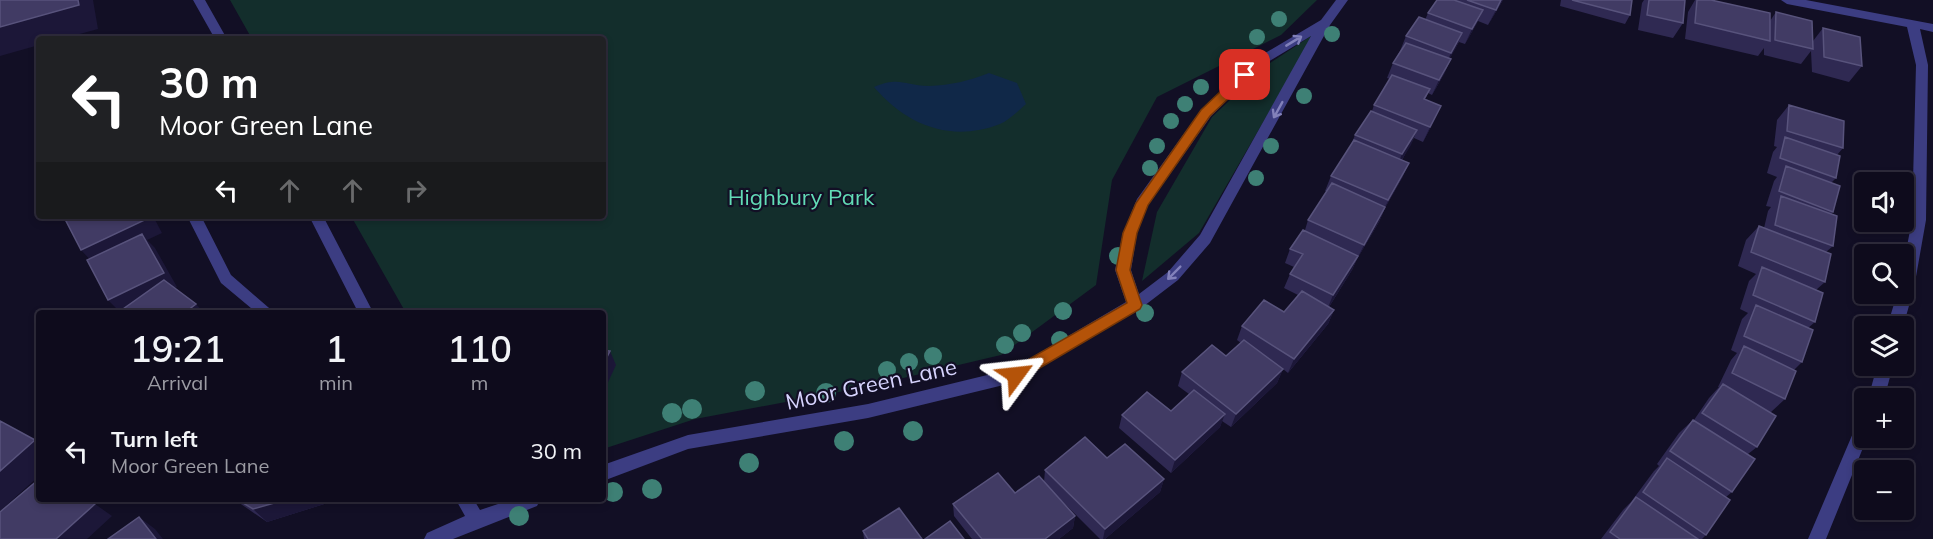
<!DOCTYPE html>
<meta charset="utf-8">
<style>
body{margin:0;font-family:Mulish,sans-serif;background:#1c1929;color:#f1f3f6;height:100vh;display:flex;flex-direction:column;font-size:22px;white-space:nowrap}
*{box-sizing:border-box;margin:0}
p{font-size:20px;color:#9b9ba3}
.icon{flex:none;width:33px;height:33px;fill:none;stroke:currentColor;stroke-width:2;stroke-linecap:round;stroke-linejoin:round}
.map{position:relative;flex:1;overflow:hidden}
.details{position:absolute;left:36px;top:310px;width:570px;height:192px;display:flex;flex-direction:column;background:#0e0b1c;border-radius:6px;box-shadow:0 3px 9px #0003,0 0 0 2px #2e2b3b}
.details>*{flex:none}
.top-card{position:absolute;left:36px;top:36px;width:570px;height:183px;border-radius:6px;box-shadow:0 3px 9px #0003,0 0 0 2px #2e2b3b;background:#202124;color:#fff;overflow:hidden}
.buttons{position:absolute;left:1854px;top:172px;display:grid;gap:12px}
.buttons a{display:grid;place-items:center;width:60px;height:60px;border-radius:6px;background:#0e0b1c;box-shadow:0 3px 9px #0003,0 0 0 2px #2e2b3b;font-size:30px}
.pin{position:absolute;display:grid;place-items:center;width:51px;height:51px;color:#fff;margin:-26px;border-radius:12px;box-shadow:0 3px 9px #0006}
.me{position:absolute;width:66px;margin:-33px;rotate:60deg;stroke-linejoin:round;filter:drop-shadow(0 0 4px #0008)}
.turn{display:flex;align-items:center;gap:21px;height:126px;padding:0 24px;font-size:27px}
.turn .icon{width:78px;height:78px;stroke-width:2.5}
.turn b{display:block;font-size:42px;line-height:51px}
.lanes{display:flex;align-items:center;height:57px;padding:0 24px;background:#0003;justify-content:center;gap:30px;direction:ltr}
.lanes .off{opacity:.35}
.eta{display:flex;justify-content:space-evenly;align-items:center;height:102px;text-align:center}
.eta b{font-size:36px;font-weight:600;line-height:42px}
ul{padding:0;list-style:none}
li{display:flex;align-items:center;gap:18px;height:78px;padding:0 24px}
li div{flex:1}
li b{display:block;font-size:22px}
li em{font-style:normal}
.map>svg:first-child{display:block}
</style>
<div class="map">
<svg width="1933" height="539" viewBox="0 0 1933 539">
<rect width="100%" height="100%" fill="#120f25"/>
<path fill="#132e2c" d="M230 0H1317L1281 35 1157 97 1112 180 1096 285 1001 355 865 387 695 419 603 449V314L406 313 351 216H603V39H252Z
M1314 34 1199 233 1142 281 1157 212 1212 117 1267 65Z"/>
<path fill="#102848" d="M989 73 1017 83 1026 104C1018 111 1009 120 1000 124 951 143 906 125 874 87 901 76 904 86 929 86 951 85 969 81 989 73Z"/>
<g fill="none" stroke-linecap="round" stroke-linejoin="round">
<path fill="#3c3d82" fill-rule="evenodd" d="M193 0H205L227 39H215Z
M1336 0H1348L1330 25 1210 243 1178 280 1140 309 1016 382 868 418 688 449 603 481V465L688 435 868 404 1012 369 1126 302 1115 270 1123 233 1137 199 1201 110 1255 59 1321 20ZM1311 36 1200 235 1168 272 1139 294 1131 270 1137 233 1148 205 1211 116 1263 65Z
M1781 0H1806L1933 24V32L1920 29 1928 65 1926 220 1914 288 1903 327H1887L1897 294H1904V262L1912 220 1916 65 1907 27 1787 4Z
M187 216H201L231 275 276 314H258L221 283Z
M309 216H323L374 314H359Z
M1877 366H1893L1884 399H1868Z
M1864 419V438H1867L1826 539H1808L1856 426 1858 421Z
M456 500H474L480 510 510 500H540L537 506 453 539H424L427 533 465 516Z"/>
</g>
<g fill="#3e8075">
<circle cx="1279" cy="19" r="8"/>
<circle cx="1332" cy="34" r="8"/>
<circle cx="1257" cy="37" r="8"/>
<circle cx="1228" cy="62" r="8"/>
<circle cx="1201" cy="87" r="8"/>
<circle cx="1304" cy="96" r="8"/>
<circle cx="1185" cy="104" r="8"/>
<circle cx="1171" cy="121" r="8"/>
<circle cx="1157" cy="146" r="8"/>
<circle cx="1271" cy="146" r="8"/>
<circle cx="1150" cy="168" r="8"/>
<circle cx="1256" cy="178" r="8"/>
<circle cx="1118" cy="256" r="9"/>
<circle cx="1063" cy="311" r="9"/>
<circle cx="1145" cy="313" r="9"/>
<circle cx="1022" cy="333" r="9"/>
<circle cx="1060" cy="340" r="9"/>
<circle cx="1005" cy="345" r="9"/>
<circle cx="933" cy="356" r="9"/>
<circle cx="909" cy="362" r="9"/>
<circle cx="887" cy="370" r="9"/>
<circle cx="755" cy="391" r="10"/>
<circle cx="826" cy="393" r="10"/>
<circle cx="692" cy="409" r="10"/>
<circle cx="672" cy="413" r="10"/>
<circle cx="913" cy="431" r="10"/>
<circle cx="844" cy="441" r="10"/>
<circle cx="749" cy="463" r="10"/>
<circle cx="652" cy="489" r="10"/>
<circle cx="613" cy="492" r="10"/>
<circle cx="519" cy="516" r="10"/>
</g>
<path fill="#2f2952" d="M1437 0H1503L1488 25 1478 21 1465 44 1459 42 1449 59H1451L1444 74 1432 95 1428 93 1425 100 1434 121 1423 142 1414 138 1402 160 1409 163 1402 178 1385 208 1379 222 1357 259 1352 270 1329 307 1334 310 1328 324 1288 373 1283 369 1277 383 1231 427 1222 421 1220 427 1171 473 1119 428 1122 415 1171 411 1189 394 1178 386 1182 372 1226 356 1241 343 1237 340 1242 326 1284 312 1298 295 1284 288 1290 274 1294 267 1285 263 1290 249 1305 230 1308 220 1327 191H1325L1331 176 1351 145 1355 135 1372 111 1374 105 1390 79 1387 78 1393 63 1400 51 1406 36 1425 20 1428 13Z
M1561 0H1632L1630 15 1625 24 1560 6Z
M1644 0H1685L1683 23 1673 38 1638 30 1642 3Z
M1695 0H1711L1770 21 1776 12 1813 41 1823 28 1862 66 1849 82 1812 72 1811 51 1801 64 1764 55V48L1758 56 1685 39 1688 12Z
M1789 105 1843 148 1837 155 1836 178 1831 183 1833 212 1831 214 1833 246 1826 252 1825 282 1816 290 1815 322 1808 328 1802 362 1794 370 1785 399 1771 412 1757 447 1748 454 1732 492 1726 497 1706 535 1702 539H1601L1623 510 1631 502 1654 471 1659 466 1657 464 1679 433 1693 420H1694L1709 398 1719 387H1718L1731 360 1737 353 1731 350 1742 319 1748 313 1740 309 1749 281 1756 274 1738 266 1746 240 1759 226 1764 228 1768 211 1771 207 1766 206 1774 181 1777 177 1767 173 1773 152 1777 147 1774 146 1777 120Z
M1107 458 1164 479 1160 492 1105 539H1100L1053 492 1075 516 1073 528 1059 539H972L954 516 953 504 1015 493 1044 482 1045 470Z
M235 500H337L267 522Z
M863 531 922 539H864Z"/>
<path fill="#1c1738" d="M78 0H93L98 29 61 39H39V45L0 56V27Z
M1501 0H1503L1488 25 1496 10Z
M1483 10 1476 25 1465 44 1472 29Z
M1462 33 1456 48 1444 68 1451 53Z
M1451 59 1444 74 1432 95 1439 80Z
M1441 106 1434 121 1423 142 1430 127Z
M1417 130 1411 145 1396 169 1402 154Z
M1409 163 1402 178 1385 208 1379 222 1357 259 1364 245Z
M148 216H153L162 233 147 240 155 248 177 287 125 314H122L108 300 95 265 81 250Z
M1358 256 1352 270 1327 310 1333 295Z
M196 304 205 314H183Z
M1334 310 1328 324 1288 373 1294 359Z
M610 351 616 365 603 393V365Z
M1283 369 1277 383 1231 427 1236 414Z
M1225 414 1220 427 1171 473 1175 460Z
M35 440 39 443V476L0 511V471Z
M1164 479 1160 492 1105 539H1103L1105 529Z
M285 500H337L267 522 253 509Z
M95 504 112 516 87 539H56Z
M1075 516 1073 528 1059 539H1045Z
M139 517 155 529 163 539H156Z"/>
<path fill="#413b64" stroke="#58537c" stroke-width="1.5" d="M0 0H78L79 5 0 27Z
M1437 0H1454L1483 10 1472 29 1428 13Z
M1467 0H1501L1496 10Z
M1572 0H1632L1630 15Z
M1649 0H1685L1683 23 1647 15Z
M1697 0H1711L1770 13V41L1695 23Z
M1776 12 1812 21 1813 49 1775 40Z
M1419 17 1462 33 1451 53 1406 36Z
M1823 28 1860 37 1862 66 1824 57Z
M1406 43 1451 59 1439 80 1393 63Z
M1392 75 1430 89 1424 99 1441 106 1430 127 1374 105Z
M1789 105 1844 121 1843 148 1787 131Z
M1371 111 1417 130 1402 154 1355 135Z
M1785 137 1840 156 1836 178 1780 158Z
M1354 140 1409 163 1388 200 1331 176Z
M1786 166 1840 186 1833 212 1779 191Z
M1332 183 1385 207 1364 245 1308 220Z
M1781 196 1837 216 1833 246 1775 225Z
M76 216H148L149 218 81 250 66 221Z
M1759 226 1831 254 1825 282 1751 252Z
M1303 230 1358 256 1333 295 1290 274 1303 254 1290 249Z
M142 234 164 273 108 300 87 260Z
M1762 267 1823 293 1815 322 1753 295Z
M164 280 196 304 183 314H116Z
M1302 291 1334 310 1294 359 1242 326 1264 300 1284 312Z
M1756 305 1813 330 1802 362 1744 336Z
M1244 340 1283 369 1236 414 1182 372 1212 345 1226 356Z
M1744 346 1796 371 1785 399 1732 373Z
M603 350 610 351 603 365Z
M1723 384 1776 416 1757 447 1702 413Z
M1194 390 1225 414 1175 460 1122 415 1147 392 1171 411Z
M1693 420 1755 459 1732 492 1670 451Z
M0 421 35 440 0 471Z
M1085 437 1107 458 1125 444 1164 479 1105 529 1045 470Z
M1667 458 1730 500 1706 535 1643 492Z
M998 473 1015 493 1039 476 1075 516 1045 539H982L953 504Z
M39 479V500H88L95 504 56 539H0V512Z
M1636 497 1698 539H1620L1610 532Z
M238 500H285L253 509Z
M899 508 922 539H868L863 531Z
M139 517 156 539H108Z
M950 521 964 539H925Z"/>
<defs><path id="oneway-shaft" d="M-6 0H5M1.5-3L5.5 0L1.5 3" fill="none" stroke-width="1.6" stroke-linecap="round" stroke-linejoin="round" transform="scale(1.5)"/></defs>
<g stroke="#8281ba">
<use href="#oneway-shaft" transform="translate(1294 41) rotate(-31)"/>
<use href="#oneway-shaft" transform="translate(1278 110) rotate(119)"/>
<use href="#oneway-shaft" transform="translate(1174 273) rotate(135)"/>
</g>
<path fill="#b45309" stroke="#753606" stroke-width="1.5" d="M1245 71 1250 72V78L1210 116 1148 205 1137 233 1130 270 1142 305 1140 309 1021 379 1016 381 1010 379 1008 375 1010 370 1127 303 1116 270 1123 233 1136 203 1201 110 1241 72Z"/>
<g text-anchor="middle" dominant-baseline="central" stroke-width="4.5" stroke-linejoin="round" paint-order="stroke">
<g font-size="22" fill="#62dcb6" stroke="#120f25">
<text x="801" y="197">Highbury Park</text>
</g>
<g font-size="22" fill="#d7d4fe" stroke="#120f25">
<text transform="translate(871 384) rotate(-12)">Moor Green Lane</text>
</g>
</g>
</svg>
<div class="buttons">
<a><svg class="icon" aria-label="sound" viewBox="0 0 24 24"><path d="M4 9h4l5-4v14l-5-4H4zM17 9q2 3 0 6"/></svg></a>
<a><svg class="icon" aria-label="search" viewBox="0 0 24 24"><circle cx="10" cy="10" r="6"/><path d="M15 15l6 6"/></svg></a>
<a><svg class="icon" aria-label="layers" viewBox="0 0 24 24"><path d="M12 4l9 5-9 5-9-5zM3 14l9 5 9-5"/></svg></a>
<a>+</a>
<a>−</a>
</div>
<div class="pin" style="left:1245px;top:75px;background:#d93025"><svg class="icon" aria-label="arrive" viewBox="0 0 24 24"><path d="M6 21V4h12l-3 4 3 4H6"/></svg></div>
<svg class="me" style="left:1016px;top:375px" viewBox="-20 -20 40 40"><path d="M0-17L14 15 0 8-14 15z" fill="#b45309" stroke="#fff" stroke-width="4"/></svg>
<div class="top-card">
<div class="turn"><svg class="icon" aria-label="left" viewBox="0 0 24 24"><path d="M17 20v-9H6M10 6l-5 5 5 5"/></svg><div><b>30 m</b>Moor Green Lane</div></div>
<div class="lanes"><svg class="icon" aria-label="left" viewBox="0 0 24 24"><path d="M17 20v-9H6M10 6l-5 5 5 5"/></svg><svg class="icon off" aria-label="ahead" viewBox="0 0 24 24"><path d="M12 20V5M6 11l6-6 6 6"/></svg><svg class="icon off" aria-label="ahead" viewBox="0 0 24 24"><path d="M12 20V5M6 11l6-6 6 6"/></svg><svg class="icon off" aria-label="right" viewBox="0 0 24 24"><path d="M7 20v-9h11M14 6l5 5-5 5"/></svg></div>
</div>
<section class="details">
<div class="eta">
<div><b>19:21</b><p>Arrival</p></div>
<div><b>1</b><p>min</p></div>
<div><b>110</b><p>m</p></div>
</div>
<ul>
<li><svg class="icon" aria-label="left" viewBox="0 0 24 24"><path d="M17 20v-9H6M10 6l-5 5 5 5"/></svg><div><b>Turn left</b><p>Moor Green Lane</p></div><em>30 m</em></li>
</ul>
</section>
</div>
